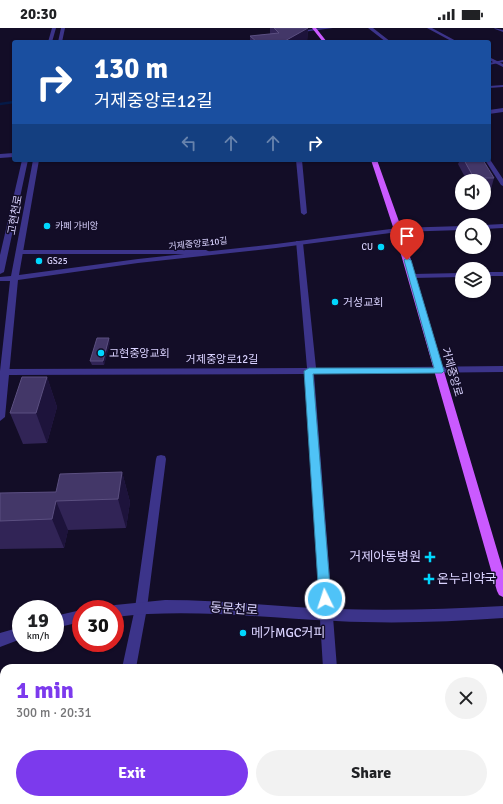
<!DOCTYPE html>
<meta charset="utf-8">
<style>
body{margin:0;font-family:Signika,"Noto Sans KR",sans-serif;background:#f2f2f2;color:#202124;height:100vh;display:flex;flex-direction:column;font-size:15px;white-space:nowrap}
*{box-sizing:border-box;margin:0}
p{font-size:13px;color:#757577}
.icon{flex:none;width:22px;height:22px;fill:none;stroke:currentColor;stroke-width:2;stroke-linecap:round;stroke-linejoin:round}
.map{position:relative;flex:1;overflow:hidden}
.side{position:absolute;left:0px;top:636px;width:503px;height:140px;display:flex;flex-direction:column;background:#fff;border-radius:12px 12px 0 0;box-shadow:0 1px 3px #0004}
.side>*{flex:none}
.top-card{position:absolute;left:12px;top:12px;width:479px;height:122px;border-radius:4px;box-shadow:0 1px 3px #0004;background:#1a4fa0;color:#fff;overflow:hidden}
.tools{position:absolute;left:455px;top:146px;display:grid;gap:8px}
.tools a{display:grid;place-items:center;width:36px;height:36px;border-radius:50%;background:#fff;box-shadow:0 1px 3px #0004;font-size:20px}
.speed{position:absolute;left:12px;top:572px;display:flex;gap:8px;font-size:20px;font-weight:700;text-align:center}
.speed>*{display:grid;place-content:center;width:52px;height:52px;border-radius:50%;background:#fff;box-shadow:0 1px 3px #0004;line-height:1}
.speed small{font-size:10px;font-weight:400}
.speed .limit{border:6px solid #d22;background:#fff;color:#111}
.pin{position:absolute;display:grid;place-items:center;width:34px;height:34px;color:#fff;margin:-41px -17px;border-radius:50% 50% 50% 0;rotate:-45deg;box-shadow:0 0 4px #0007}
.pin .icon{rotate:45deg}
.me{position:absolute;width:44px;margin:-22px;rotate:356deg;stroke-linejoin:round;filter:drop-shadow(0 0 3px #0008)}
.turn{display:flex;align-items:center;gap:14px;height:84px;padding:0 16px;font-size:18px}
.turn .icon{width:52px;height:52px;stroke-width:2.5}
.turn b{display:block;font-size:28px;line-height:34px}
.lanes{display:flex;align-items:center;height:38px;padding:0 16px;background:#0003;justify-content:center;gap:20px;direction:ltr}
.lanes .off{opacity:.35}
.round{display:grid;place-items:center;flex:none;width:42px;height:42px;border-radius:21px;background:#f2f2f2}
.overview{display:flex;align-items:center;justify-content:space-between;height:68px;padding:0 16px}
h1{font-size:24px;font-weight:700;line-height:30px;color:#7c3aed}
.button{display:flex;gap:8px;margin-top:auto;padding:8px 16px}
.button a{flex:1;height:46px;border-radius:24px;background:#7c3aed;color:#fff;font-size:16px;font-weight:700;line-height:46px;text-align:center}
.button a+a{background:#f2f2f2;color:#202124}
.status{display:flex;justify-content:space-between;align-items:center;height:28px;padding:0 20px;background:#fff;direction:ltr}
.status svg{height:11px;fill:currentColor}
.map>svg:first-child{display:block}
</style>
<div class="status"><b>20:30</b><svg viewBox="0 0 49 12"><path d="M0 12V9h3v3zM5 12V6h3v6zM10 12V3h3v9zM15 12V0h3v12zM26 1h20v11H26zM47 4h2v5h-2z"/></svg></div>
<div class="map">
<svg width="503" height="776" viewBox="0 0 503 776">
<rect width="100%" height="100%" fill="#130d27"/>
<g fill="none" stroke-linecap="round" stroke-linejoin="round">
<path stroke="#051a47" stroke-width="2.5" d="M0 76 14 74"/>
<path fill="#3c348a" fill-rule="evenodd" d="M320 0H333L295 5 293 4Z
M368 0H373L391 14H386Z
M427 0H432L458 14H453Z
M494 0 503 2V4L495 1Z
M489 29 503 36V39L489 32Z
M503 57V59L489 60V58Z
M503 80V84L489 86V82Z
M14 125V129L0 130V126Z
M489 130 503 151V158L501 157 485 132H489Z
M296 132H302L307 185 304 187 301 185Z
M296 213H302L303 215 316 340 503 338V344L314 346 337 640H323L305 346 5 347 0 344 5 341 307 340Z
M17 222H206L210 224 206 226H20L16 224Z
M484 244H503V248H484Z
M462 245V249L412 250 408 248 412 246Z
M161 427 165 428 166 431 147 580 136 640H122L135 580 156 431 157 428Z
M95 772H111L110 776H94Z
M330 772H346V776H330Z"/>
<path fill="#3c348a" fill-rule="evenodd" d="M52 0H56L52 14H48Z
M61 0H65L62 14H58Z
M503 32V34L489 37V35Z
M22 132H28L4 244 0 246V227Z
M33 132H39L19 247 138 231 276 216 398 200 462 198V202L398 204 276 220 138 235 18 252 5 389 0 393V343L10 253H0V249L11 248Z
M503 196V200L484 201 483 197Z
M165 572C223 572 280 579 338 581 393 583 448 581 503 578V590C447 594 392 596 336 593 262 590 189 580 115 589V581H109L110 579 115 577Z
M81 582V594L55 600V588Z
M21 599V611L0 619V605Z"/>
<path fill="#ca5aff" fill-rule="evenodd" d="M312 0H316L327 14H323Z
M371 132H377L402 202 503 542V569L499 567 497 563 394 202Z"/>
</g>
<path fill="#312456" d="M270 0H308L307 14H250V8L270 6Z
M460 132H483L494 150 491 161H484V153H467L458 136Z
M110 314 104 337H92L90 333Z
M47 349 57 379 47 415 23 416 10 385Z
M122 444 130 474 126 500 68 502 64 520 0 521V465L56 464Z"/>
<path fill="#1d133b" d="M308 0 307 14H283Z
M109 310 110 314 104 337 103 333Z
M47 349 57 379 47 415 36 385Z
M122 444 130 474 126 500 118 471Z
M56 473 68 502 64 520 52 491Z"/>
<path fill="#433768" stroke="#5b4f80" d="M274 0H308L283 14H257L250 8 279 5Z
M464 132H483L494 150H474Z
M97 310H109L103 333H90Z
M22 349H47L36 385H10Z
M122 444 118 471 56 473 52 491 0 493V465L56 464 60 446Z"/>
<path fill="#4fc3f7" stroke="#337fa1" d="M407 230 411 232 444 343 442 345 313 346 331 571 329 575 325 577 321 575 319 571 304 343 309 340H434L404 232Z"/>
<g fill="#00d7fe" stroke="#130d27" stroke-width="1.5">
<circle cx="47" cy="198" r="4"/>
<circle cx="381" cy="219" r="4"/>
<circle cx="39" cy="233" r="4"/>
<circle cx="335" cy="274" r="4"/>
<circle cx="101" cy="325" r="4"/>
<path d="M428 523h4v4h4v4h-4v4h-4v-4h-4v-4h4z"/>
<path d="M427 545h4v4h4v4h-4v4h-4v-4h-4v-4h4z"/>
<circle cx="243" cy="605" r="4"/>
</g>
<g text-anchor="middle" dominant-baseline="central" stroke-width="3" stroke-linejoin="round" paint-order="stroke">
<g font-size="9" fill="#dad3ff" stroke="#130d27" text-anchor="start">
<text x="55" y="198">카페 가비앙</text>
<text x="373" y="219" text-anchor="end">CU</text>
<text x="47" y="233">GS25</text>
</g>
<g font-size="9" fill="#dad3ff" stroke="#130d27">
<text transform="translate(198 216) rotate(-6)">거제중앙로10길</text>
</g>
<g font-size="11" fill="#dad3ff" stroke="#130d27">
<text transform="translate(15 187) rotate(-80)">고현천로</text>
<text x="222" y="331">거제중앙로12길</text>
<text transform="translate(452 344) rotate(74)">거제중앙로</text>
</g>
<g font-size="11" fill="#dad3ff" stroke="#130d27" text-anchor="start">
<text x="343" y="274">거성교회</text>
<text x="109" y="325">고현중앙교회</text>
</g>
<g font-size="13" fill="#dad3ff" stroke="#130d27" text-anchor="start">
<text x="421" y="529" text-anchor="end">거제아동병원</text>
<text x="437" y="551">온누리약국</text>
<text x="251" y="605">메가MGC커피</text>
</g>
<g font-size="13" fill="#dad3ff" stroke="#130d27">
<text transform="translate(234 581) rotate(4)">동문천로</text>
</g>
</g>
</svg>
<div class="tools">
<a><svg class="icon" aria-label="sound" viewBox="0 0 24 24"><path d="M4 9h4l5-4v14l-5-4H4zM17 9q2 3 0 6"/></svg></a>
<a><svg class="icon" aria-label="search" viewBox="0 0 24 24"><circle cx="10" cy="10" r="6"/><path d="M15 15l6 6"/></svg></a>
<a><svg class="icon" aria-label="layers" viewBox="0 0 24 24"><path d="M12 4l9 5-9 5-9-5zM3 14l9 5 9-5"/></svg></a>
</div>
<div class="speed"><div>19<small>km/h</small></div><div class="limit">30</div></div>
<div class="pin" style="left:407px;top:232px;background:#d93025"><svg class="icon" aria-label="arrive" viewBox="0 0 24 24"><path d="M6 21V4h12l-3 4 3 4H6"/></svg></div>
<svg class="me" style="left:325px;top:571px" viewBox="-20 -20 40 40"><circle r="17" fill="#4fc3f7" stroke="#fff" stroke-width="3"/><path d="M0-11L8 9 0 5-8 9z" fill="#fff"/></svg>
<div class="top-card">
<div class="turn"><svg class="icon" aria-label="right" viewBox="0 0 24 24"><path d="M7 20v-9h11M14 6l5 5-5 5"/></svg><div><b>130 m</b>거제중앙로12길</div></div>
<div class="lanes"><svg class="icon off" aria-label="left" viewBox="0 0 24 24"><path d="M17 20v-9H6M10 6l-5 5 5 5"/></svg><svg class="icon off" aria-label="ahead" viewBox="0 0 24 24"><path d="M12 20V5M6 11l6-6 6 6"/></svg><svg class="icon off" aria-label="ahead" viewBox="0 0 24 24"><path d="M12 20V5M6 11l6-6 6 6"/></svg><svg class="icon" aria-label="right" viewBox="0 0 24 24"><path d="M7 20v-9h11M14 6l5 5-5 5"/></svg></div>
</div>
<section class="side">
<div class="overview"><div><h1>1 min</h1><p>300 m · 20:31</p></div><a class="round"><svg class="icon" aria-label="close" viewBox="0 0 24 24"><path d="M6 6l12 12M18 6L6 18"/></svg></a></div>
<div class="button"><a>Exit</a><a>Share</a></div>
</section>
</div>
